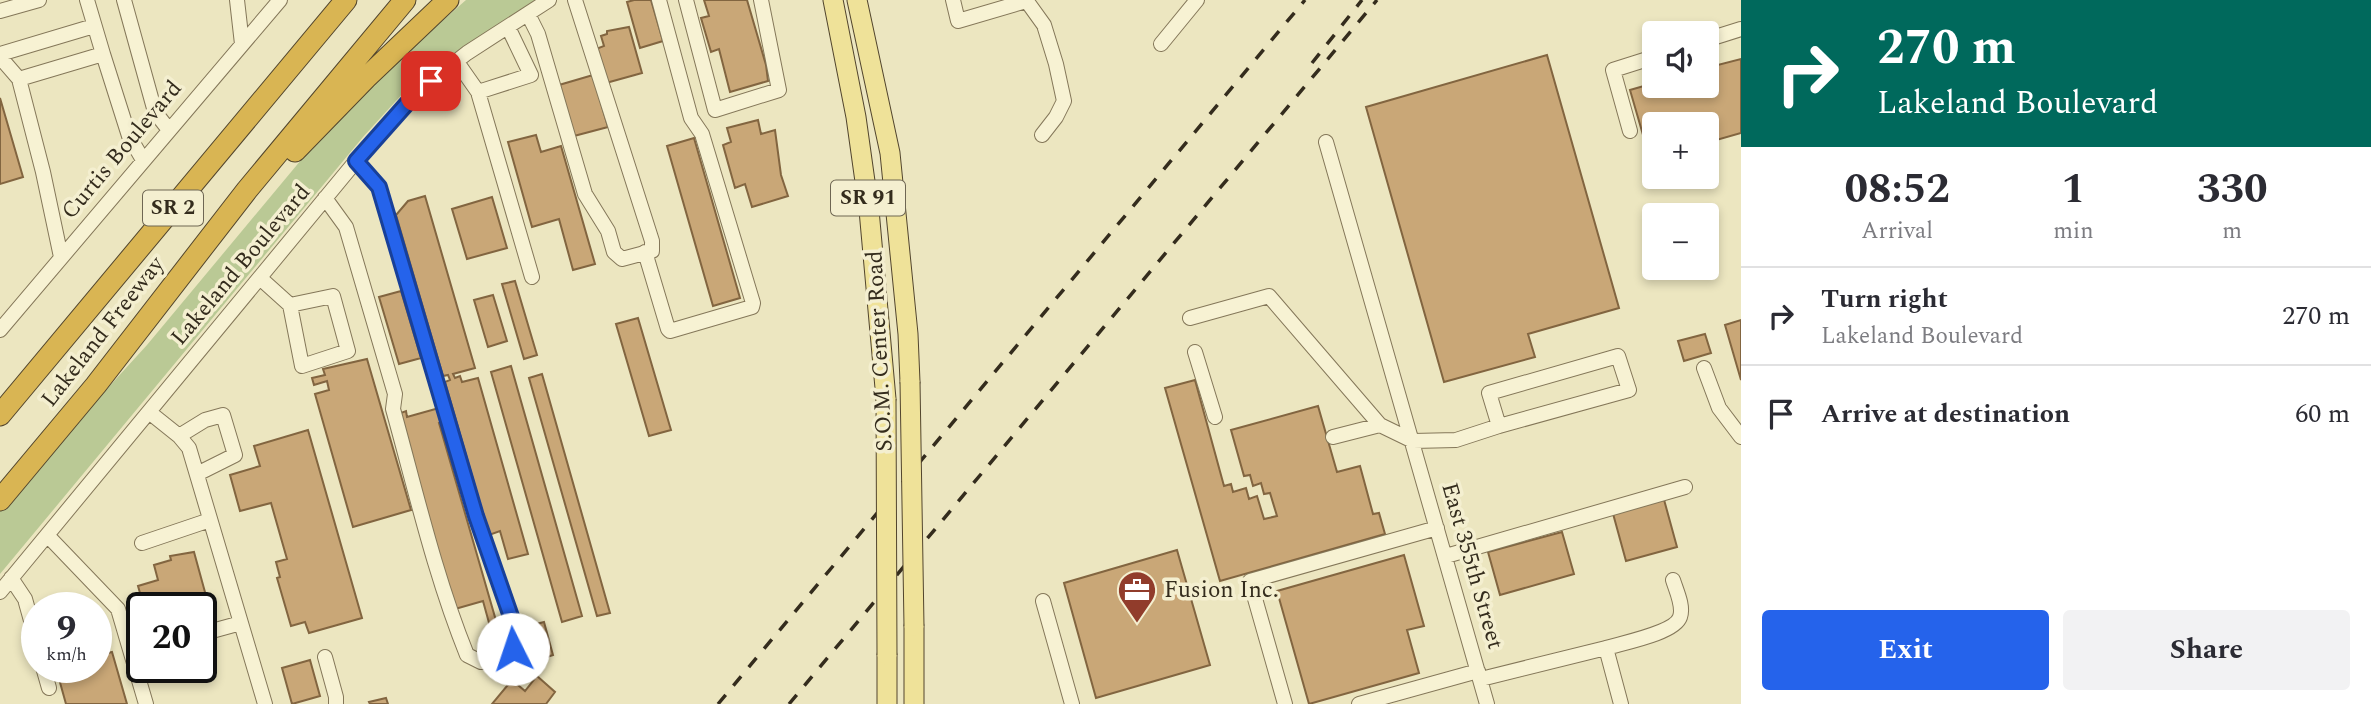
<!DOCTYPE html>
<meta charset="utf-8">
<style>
body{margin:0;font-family:Spectral,serif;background:#f2f2f3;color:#2b2b33;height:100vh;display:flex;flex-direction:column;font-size:26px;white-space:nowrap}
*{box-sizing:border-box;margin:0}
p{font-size:23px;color:#7c7c81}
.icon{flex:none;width:38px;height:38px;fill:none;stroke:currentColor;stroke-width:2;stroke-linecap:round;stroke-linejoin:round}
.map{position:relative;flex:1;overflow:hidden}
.side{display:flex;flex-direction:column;background:#fff;width:630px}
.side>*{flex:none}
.hud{background:#00695c;color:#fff;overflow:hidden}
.controls{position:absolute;left:1642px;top:21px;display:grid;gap:14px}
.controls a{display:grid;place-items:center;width:77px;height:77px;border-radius:7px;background:#fff;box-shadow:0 4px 10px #0003;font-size:35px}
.speed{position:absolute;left:21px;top:592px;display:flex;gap:14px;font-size:35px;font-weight:700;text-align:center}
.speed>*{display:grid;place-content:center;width:91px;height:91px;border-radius:50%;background:#fff;box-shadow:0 4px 10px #0003;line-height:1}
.speed small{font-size:18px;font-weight:400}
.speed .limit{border:4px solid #111;border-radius:10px;background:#fff;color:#111}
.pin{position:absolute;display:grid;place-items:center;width:60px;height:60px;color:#fff;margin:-30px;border-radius:14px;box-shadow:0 4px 10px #0006}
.me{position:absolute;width:77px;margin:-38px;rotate:356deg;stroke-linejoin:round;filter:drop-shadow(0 0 5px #0008)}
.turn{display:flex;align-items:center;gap:24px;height:147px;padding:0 21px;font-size:32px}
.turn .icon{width:91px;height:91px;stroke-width:2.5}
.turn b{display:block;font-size:49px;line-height:60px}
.eta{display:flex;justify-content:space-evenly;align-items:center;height:119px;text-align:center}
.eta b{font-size:42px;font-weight:700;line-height:49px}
.cta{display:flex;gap:14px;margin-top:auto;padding:14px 21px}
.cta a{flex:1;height:80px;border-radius:7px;background:#2563eb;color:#fff;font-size:28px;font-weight:700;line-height:80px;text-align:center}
.cta a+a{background:#f2f2f3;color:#2b2b33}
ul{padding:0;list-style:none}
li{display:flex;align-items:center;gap:21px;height:98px;padding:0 21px;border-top:2px solid #e1e1e2}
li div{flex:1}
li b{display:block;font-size:26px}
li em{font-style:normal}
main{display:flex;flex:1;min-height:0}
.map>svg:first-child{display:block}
</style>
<main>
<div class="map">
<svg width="1741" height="704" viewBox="0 0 1741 704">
<rect width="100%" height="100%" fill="#ece6c0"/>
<path fill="#bac995" d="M466 0H536L405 91 363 137 0 574V511L52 449 147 345 311 148 403 55Z"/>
<path fill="#c9a777" stroke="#826540" stroke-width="2" d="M634 0H651L663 41 640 48 627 2Z
M704 0H747L766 65 768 81 730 92 719 49 711 52 701 18 709 16Z
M629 27 642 73 606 83 596 49 604 46 601 36 607 34V31Z
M1547 55 1619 308 1528 334 1535 357 1444 382 1366 107Z
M1741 59V133L1706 143V124H1654V158L1650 159 1630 90 1654 83V86H1706V68Z
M593 75 608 127 574 136 559 85Z
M0 98 23 177 0 184Z
M758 120 761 134 775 130 781 175 788 196 752 207 745 184 735 188 723 145 731 142 727 128Z
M536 135 541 152 561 146 595 264 573 270 559 219 532 227 508 142Z
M694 138 740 298 713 306 667 146Z
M425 196 475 368 453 374 455 378 460 376 462 382 478 378 528 554 508 559 500 531 489 535 445 382 450 380 448 375 443 376 396 215 408 201Z
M492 197 507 248 467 259 452 209Z
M515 281 537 355 524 359 502 284Z
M401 291 421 358 399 364 379 297Z
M493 295 507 341 488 347 474 300Z
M638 318 671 430 649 436 616 324Z
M1741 320V380L1725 325Z
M1705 334 1711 353 1684 361 1678 341Z
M367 359 411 510 353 527 315 394 329 390 327 381 314 385 312 378 325 375 323 369Z
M511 366 582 616 562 622 491 372Z
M542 374 610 613 597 616 529 378Z
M1195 380 1224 486 1231 484 1233 492 1246 488 1249 499 1257 496 1264 519 1277 516 1270 493 1264 494 1261 483 1253 486 1250 475 1244 476 1231 430 1318 406 1337 472 1360 466 1373 514 1379 513 1385 534 1220 581 1165 388Z
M439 408 443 422 439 423 501 638 494 641 483 601 455 609 398 414 406 411 407 417Z
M308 430 362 618 309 633 305 622 291 626 277 578 280 577 276 562 287 559 271 503 240 511 230 475 260 466 254 446Z
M1663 496 1677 547 1626 561 1612 510Z
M1562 532 1574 574 1500 595 1488 552Z
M1177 550 1210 665 1096 698 1064 583Z
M194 552 211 614 201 617V607H144L138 586 158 580 154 565 171 560 170 556Z
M1404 555 1424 626 1407 630 1419 673 1309 704 1277 591Z
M544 622 553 655 531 662 521 628Z
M112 652 127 704H66L56 668 96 667V656Z
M310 660 320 696 292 704 282 668Z
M537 676 555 692 546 704H492L512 680 525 691Z
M386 698 388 704H370L369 702Z"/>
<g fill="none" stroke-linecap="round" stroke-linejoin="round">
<g stroke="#847759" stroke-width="16">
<path id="minor" d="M87 0 103 54
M124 0 155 112 169 130
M237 0 242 44
M686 0 715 110 779 90 761 0
M953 0 958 21 1026 1
M1026 0 1044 25 1056 64 1064 101 1056 117 1042 135
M0 11 39 0
M528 14 538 34 585 194 608 231 614 252 622 259 652 251V241L575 0
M1706 40 1741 29
M1161 44 1197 0
M0 54 94 26
M0 57 19 79
M457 62 478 92 532 277
M478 92 531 75 508 27
M1630 131 1613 70 1654 57
M1326 142 1487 704
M325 198 346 227 395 394 393 409C416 492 435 576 467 655L481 662 502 660 513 649 516 631 476 516 379 187 356 161
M645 252 668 329 670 331 752 307 753 303 702 134 691 118 659 0
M61 257 43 172 19 79 103 54 129 136 143 160
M260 278 290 305 333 296 348 351 302 366 290 305
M1190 318 1269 296 1380 425 1413 441 1456 440 1499 426 1489 393 1618 356 1629 390 1499 426
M0 330 280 0
M1195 352 1215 417
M1704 368 1719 408 1741 437
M149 412 179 436 189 448 265 704
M179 436 205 420 223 415 235 455 197 474
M1333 437 1380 425
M47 535 118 609 146 704
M142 543 210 520
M1446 556 1685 487
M11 578 25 599 37 642
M0 592 356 161 411 99 431 81 467 53 549 0
M1043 601 1072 704
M201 634 241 623
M1606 648C1622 643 1675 633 1680 617 1684 606 1676 590 1673 580
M325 657 336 697V704
M43 667 49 688
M1481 679 1606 648 1621 704
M1285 704 1250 581 1437 528
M1359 704 1478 671"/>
</g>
<g stroke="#52452d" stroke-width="21">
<path id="major" d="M833 0 856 117 869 210 886 399
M857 0 890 153 908 334 910 382
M914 626V704
M887 704V655"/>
</g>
<g stroke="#52452d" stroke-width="23">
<path id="highway" d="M295 151 366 78 448 0
M0 415 346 0
M0 500 96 385 247 190 405 0"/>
</g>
<use href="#minor" stroke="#f7f2d3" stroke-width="14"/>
<use href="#major" stroke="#efe299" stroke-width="19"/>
<use href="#highway" stroke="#d9b553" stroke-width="21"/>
<path stroke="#342c1d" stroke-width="3.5" stroke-dasharray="12 12" stroke-linecap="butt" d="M1312 63 1362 0
M718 704 1305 0
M789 704 1377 0"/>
<g stroke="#52452d" stroke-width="21" stroke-linecap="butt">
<path id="major-bridge" d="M910 382 914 626
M886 399 887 655"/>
</g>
<use href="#major-bridge" stroke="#efe299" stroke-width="19"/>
</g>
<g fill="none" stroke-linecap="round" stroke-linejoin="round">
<g stroke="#184099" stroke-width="18">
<path id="route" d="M431 81 411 99 356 161 379 187 476 516 516 631 513 649"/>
</g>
<use href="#route" stroke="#2563eb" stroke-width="12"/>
</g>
<defs>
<g id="office-pin" transform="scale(2.0125)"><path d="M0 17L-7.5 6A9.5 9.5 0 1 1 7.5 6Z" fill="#913c2b" stroke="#f4efd0"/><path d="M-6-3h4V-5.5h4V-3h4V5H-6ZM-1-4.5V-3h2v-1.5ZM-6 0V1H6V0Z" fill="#fff"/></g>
</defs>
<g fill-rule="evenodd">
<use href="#office-pin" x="1137" y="590"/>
</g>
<g text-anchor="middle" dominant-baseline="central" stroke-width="7" stroke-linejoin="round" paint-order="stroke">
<g fill="#f4efd0" stroke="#6e6653" stroke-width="2">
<rect x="831" y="180.5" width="74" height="35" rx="5"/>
<rect x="143" y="190.5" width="60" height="35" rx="5"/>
</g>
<g font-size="21" font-weight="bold" fill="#342c1d">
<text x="868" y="198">SR 91</text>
<text x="173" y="208">SR 2</text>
</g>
<g font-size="23" fill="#342c1d" stroke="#f4efd0">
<text transform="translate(122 150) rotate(-50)">Curtis Boulevard</text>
<text transform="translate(241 265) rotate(-50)">Lakeland Boulevard</text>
<text transform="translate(103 332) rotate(-52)">Lakeland Freeway</text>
<text transform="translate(880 351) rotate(-93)">S.O.M. Center Road</text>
<text transform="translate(1472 566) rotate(74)">East 355th Street</text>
</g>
<g font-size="23" fill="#342c1d" stroke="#f4efd0" text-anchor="start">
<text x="1164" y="590">Fusion Inc.</text>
</g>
</g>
</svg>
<div class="controls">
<a><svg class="icon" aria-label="sound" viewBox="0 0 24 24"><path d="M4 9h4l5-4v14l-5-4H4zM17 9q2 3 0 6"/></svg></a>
<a>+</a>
<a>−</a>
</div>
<div class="speed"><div>9<small>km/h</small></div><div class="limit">20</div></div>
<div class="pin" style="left:431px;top:81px;background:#d93025"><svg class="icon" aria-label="arrive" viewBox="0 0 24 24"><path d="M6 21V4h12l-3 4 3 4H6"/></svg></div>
<svg class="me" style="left:513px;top:649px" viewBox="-20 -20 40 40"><circle r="19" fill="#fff"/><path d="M0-13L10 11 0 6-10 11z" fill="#2563eb"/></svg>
</div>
<section class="side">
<div class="hud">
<div class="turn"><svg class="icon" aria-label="right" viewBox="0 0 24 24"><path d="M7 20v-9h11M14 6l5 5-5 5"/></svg><div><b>270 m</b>Lakeland Boulevard</div></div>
</div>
<div class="eta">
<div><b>08:52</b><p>Arrival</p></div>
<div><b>1</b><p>min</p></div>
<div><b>330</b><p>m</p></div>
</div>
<ul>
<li><svg class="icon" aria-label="right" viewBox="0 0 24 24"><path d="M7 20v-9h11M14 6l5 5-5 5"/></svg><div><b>Turn right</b><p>Lakeland Boulevard</p></div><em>270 m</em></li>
<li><svg class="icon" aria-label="arrive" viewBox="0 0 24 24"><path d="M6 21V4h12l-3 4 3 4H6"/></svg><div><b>Arrive at destination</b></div><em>60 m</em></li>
</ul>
<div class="cta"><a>Exit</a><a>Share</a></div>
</section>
</main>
